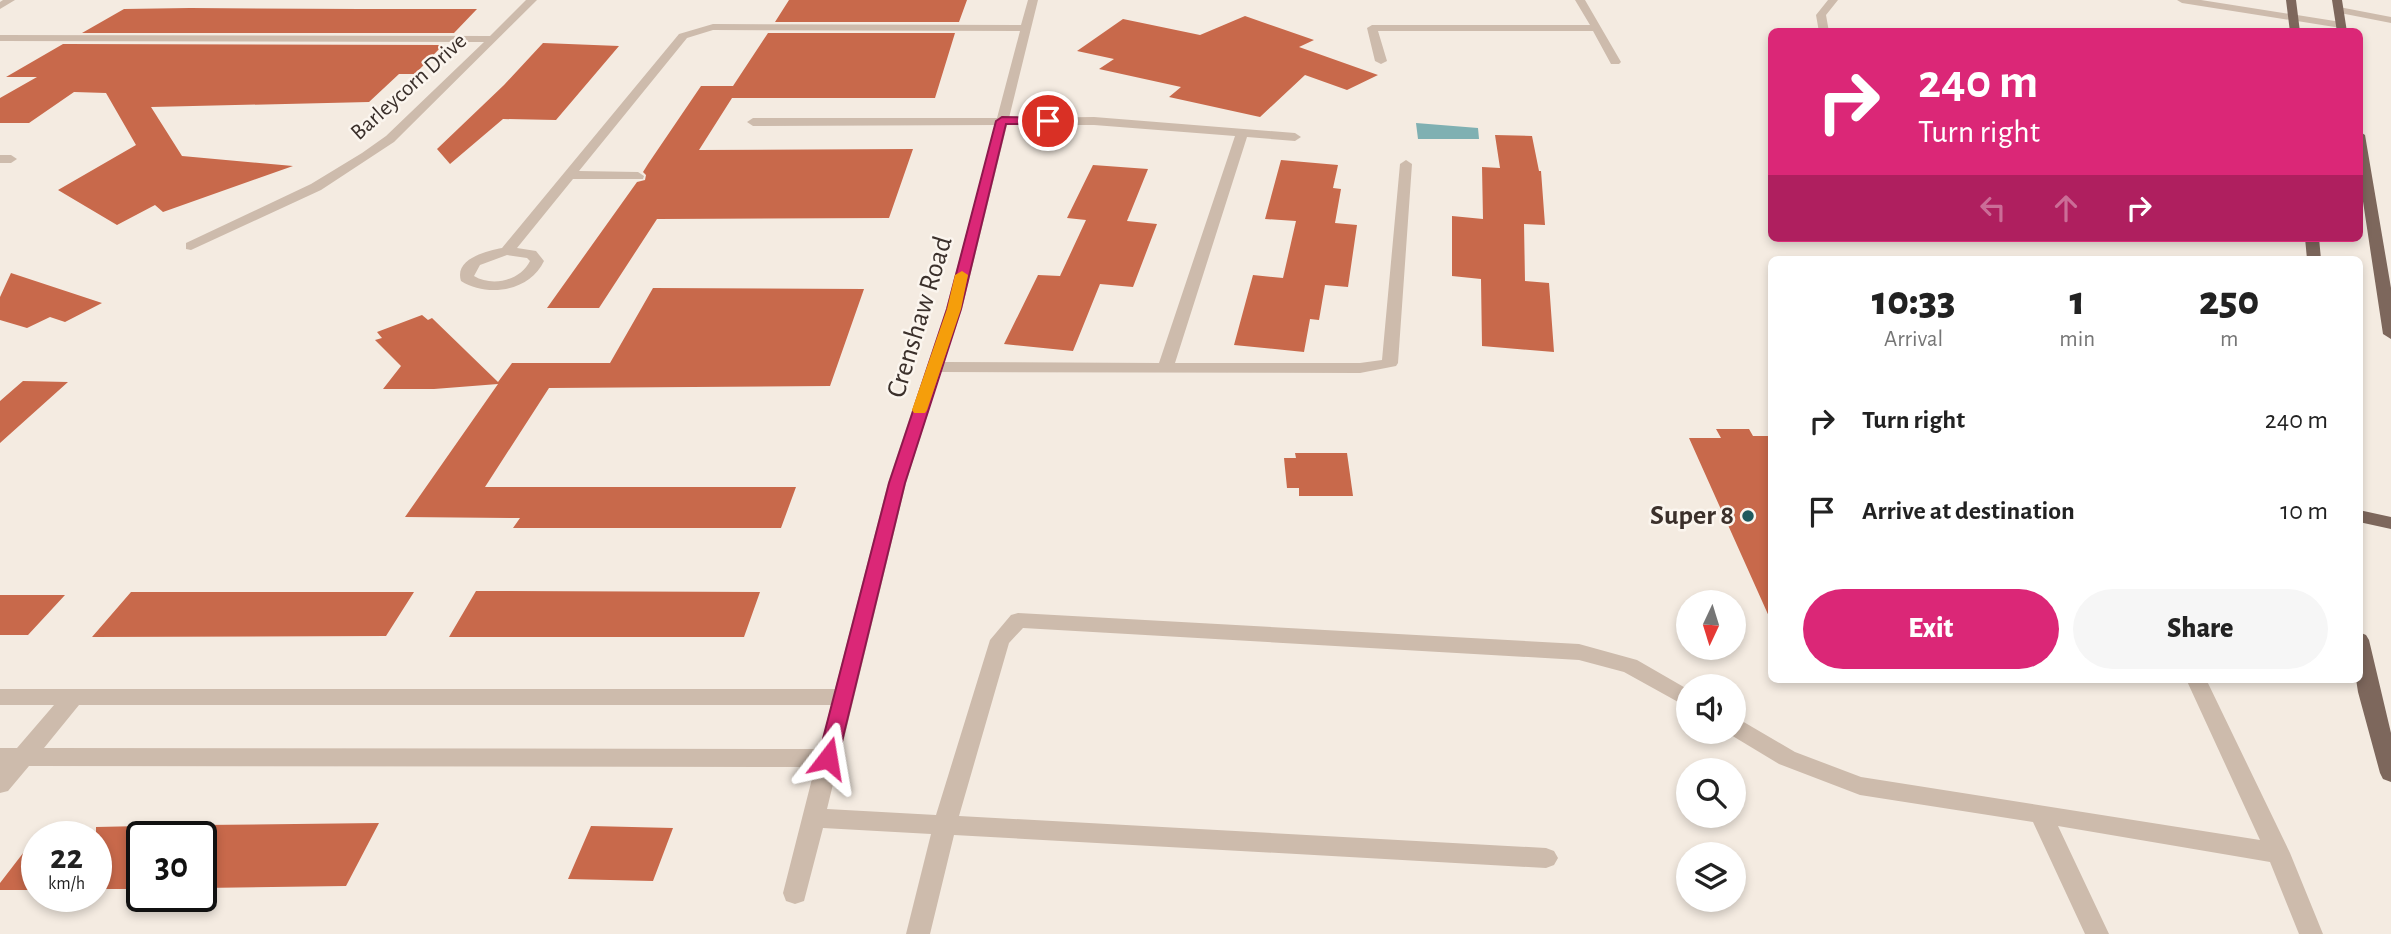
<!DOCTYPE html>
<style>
body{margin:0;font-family:"Alegreya Sans",sans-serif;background:#f6f6f6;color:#222;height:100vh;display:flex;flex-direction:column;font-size:26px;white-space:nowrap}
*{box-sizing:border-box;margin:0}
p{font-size:23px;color:#767676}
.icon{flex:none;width:38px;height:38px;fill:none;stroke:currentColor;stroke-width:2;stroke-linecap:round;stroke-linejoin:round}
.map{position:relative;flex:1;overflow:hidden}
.details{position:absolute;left:1768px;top:256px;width:595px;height:427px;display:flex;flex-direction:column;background:#fff;border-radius:10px;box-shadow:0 4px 10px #0003}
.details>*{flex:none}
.banner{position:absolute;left:1768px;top:28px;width:595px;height:214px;border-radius:10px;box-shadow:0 4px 10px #0003;background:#db2777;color:#fff;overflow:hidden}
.needle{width:46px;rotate:184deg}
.fabs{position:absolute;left:1676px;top:590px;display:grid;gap:14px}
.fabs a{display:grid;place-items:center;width:70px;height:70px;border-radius:50%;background:#fff;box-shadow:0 4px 10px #0003;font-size:35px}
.speed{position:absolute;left:21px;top:821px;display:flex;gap:14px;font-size:35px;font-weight:700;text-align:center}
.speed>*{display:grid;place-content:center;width:91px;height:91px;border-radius:50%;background:#fff;box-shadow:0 4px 10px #0003;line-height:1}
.speed small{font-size:18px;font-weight:400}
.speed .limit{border:4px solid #111;border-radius:10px;background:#fff;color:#111}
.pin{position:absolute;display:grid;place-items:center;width:60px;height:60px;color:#fff;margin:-30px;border:4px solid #fff;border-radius:50%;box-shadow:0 2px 7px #0007}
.me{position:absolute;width:77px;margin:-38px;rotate:14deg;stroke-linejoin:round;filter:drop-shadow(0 0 5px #0008)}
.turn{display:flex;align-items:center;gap:24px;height:147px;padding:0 35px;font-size:32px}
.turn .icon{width:91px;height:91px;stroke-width:2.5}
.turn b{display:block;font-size:49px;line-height:60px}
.lanes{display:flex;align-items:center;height:66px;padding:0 35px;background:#0003;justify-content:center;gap:35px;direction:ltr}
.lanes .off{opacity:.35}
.eta{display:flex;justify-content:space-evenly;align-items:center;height:119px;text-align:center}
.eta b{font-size:42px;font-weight:800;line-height:49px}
.cta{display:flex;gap:14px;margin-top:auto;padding:14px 35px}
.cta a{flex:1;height:80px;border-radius:42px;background:#db2777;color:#fff;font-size:28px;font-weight:800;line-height:80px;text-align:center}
.cta a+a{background:#f6f6f6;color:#222}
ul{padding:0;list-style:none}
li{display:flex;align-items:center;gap:21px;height:91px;padding:0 35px}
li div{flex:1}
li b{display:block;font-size:26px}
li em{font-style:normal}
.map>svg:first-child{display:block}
</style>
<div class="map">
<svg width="2391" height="934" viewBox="0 0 2391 934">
<rect width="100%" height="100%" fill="#f4ebe1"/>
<path fill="#7fb0b2" d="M1416 123 1478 128 1479 139H1418Z"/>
<path fill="#c8694b" d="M789 0H967L959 22H775Z
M190 8 360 9H477L454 33H82L124 9Z
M1245 16 1314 40 1299 47 1378 75 1347 90 1305 75 1260 117 1169 97 1181 87 1099 69 1114 59 1077 51 1123 19 1200 35Z
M768 33H955L935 98H732L699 150 913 149 889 218 657 219 599 308H547L637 182 645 180 646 175 643 172 648 164 701 86H733Z
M543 43 619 46 556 120 503 119 450 164 437 149 504 85Z
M63 44 443 45 415 74H399L369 102 151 107 182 156 293 166 163 212 155 205 117 225 58 190 136 145 106 93 74 92 29 123H0V98L37 77H6Z
M1495 135 1532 136 1539 171H1541L1545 225 1524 224 1525 281 1549 283 1554 352 1482 346 1481 279 1452 276V216L1483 219 1482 167 1500 168Z
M1281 160 1338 165 1333 188 1341 189 1335 223 1357 225 1348 287 1325 285 1319 320 1310 319 1304 352 1234 345 1253 275 1283 278 1296 221 1265 219Z
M1093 165 1148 169 1127 221 1157 224 1133 287 1100 284 1073 351 1004 344 1038 275 1060 276 1086 220 1067 218Z
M11 273 102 303 65 322 50 317 27 328 0 320V297Z
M653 288 864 289 830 386 549 388 485 487H796L781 528H513L520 518 405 517 498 384 434 389H383L401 366 375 340 382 338 377 332 422 315 428 320 432 318 498 382 512 363H610Z
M23 381 68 382 0 443V401Z
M1716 429H1749L1753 436H1771V621L1689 438H1721Z
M1295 453H1347L1353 496H1299V488H1287L1284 458H1296Z
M476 591 760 592 744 637H449Z
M131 592H414L386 636 92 637Z
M0 595H65L28 635H0Z
M379 823 346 886 201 888V825Z
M142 826V889H96V827Z
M591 826 673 828 653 881 568 879Z
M37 835V890H0V883Z"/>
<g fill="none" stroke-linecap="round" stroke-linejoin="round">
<path fill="#cdbbac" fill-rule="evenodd" d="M3 0H15L0 9V2Z
M526 0H537L394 142 321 190 191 250 186 249V243L311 184 362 153 386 136 484 42 0 41V35L490 36Z
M1028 0H1038L1009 118 1094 117 1295 133 1301 137 1295 141 1247 137 1175 363H1360L1382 360 1400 164 1406 160 1412 164 1398 363 1396 366 1360 373 941 372 906 483 827 809 936 815 990 640 1011 615 1018 613 1579 644 1637 660 1689 690V708L1624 672 1579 660 1023 628 1009 643 959 816 1546 848 1554 851 1558 858 1554 865 1546 868 954 835 930 934H906L931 834 823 828 804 901 795 904 786 901 783 893 815 767 29 766 8 791 0 793V748H17L54 705H0V689H835L888 483 946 309 995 125 753 126 747 122 753 118H997L1020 31 713 30 687 38 579 171 638 172 644 176 643 179H573L517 248 536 251 544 261C530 291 488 298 461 281 454 259 486 251 502 248L679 34 713 24 1021 25ZM1007 125H1094L1235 136 1159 363 944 362 962 309ZM507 255 527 258 530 261C520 281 492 287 474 276L480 265ZM79 705H831L820 749 44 748Z
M1575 0H1585L1621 62 1619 64H1611L1593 31H1378L1387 61 1381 64 1375 61 1367 28 1372 25H1590Z
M1828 0H1838L1826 15 1829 32H1819L1816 15Z
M2177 0H2201L2341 22 2346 25 2341 28 2182 3Z
M2339 7 2391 17V23L2335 12 2334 10Z
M0 155H11L17 159 11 163H0Z
M2186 679H2206L2290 853 2323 934H2299L2270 862 2058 826 2109 934H2085L2033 822 1860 795 1779 764 1726 732H1734V719L1742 721 1795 752 1861 777 2260 840Z"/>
<path fill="#7d675c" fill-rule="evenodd" d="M2286 0H2296L2300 32H2290Z
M2332 0H2342L2347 32H2337Z
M2359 131 2365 135 2391 288V339L2383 334 2359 175Z
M2305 238H2319L2321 259H2307Z
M2359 510 2391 517V529L2359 522Z
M2359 632 2366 635 2369 640 2391 733V782L2383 779 2380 773 2358 692 2356 679H2359Z"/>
</g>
<path fill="#db2777" stroke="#8e194d" stroke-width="2" d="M1002 117 1048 118 1054 121 1048 124H1006L961 309 905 483 838 758 835 764 828 766 821 764 818 758 889 483 947 309 996 121Z"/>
<path fill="#f59e0b" d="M962 271 968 275 961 309 927 410 925 413H914L912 410 947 309 955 275Z"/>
<circle fill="#1f5a5e" stroke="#fbf5ee" stroke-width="2.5" cx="1748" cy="516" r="7"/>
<g text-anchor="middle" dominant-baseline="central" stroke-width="5" stroke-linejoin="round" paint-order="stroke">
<g font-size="23" fill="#3b302b" stroke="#fbf5ee">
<text transform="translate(409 87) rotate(-42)">Barleycorn Drive</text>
</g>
<g font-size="28" fill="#3b302b" stroke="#fbf5ee">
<text transform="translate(920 317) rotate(-73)">Crenshaw Road</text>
</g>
<g font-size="28" font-weight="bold" fill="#3b302b" stroke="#fbf5ee" text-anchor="end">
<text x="1734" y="516">Super 8</text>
</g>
</g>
</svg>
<div class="fabs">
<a><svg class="needle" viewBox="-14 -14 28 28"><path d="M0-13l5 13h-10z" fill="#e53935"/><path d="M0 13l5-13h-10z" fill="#767676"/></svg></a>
<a><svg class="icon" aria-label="sound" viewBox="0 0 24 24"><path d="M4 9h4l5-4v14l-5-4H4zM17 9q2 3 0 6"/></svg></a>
<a><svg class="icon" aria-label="search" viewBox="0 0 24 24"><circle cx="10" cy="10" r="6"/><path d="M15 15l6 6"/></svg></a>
<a><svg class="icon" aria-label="layers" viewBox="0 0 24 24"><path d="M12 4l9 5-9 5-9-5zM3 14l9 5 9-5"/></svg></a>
</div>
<div class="speed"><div>22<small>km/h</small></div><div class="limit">30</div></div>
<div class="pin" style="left:1048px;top:121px;background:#d93025"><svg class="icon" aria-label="arrive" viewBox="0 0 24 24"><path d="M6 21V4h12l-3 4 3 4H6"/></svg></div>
<svg class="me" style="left:828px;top:758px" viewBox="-20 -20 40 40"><path d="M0-17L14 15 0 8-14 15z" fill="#db2777" stroke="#fff" stroke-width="4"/></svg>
<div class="banner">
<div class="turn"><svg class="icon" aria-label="right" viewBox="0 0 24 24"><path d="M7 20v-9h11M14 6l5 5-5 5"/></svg><div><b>240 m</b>Turn right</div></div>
<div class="lanes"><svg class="icon off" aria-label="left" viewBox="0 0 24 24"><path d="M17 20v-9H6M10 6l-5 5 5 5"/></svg><svg class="icon off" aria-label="ahead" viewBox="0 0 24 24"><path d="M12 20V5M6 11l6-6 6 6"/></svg><svg class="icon" aria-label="right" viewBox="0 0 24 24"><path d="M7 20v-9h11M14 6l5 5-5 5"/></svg></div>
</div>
<section class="details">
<div class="eta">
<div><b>10:33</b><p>Arrival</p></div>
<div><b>1</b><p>min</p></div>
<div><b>250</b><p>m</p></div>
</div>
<ul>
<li><svg class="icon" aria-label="right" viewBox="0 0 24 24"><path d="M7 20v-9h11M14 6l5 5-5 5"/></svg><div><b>Turn right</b></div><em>240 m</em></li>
<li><svg class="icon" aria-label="arrive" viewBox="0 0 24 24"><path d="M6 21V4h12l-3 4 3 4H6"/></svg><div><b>Arrive at destination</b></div><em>10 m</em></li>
</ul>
<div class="cta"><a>Exit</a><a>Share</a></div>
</section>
</div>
